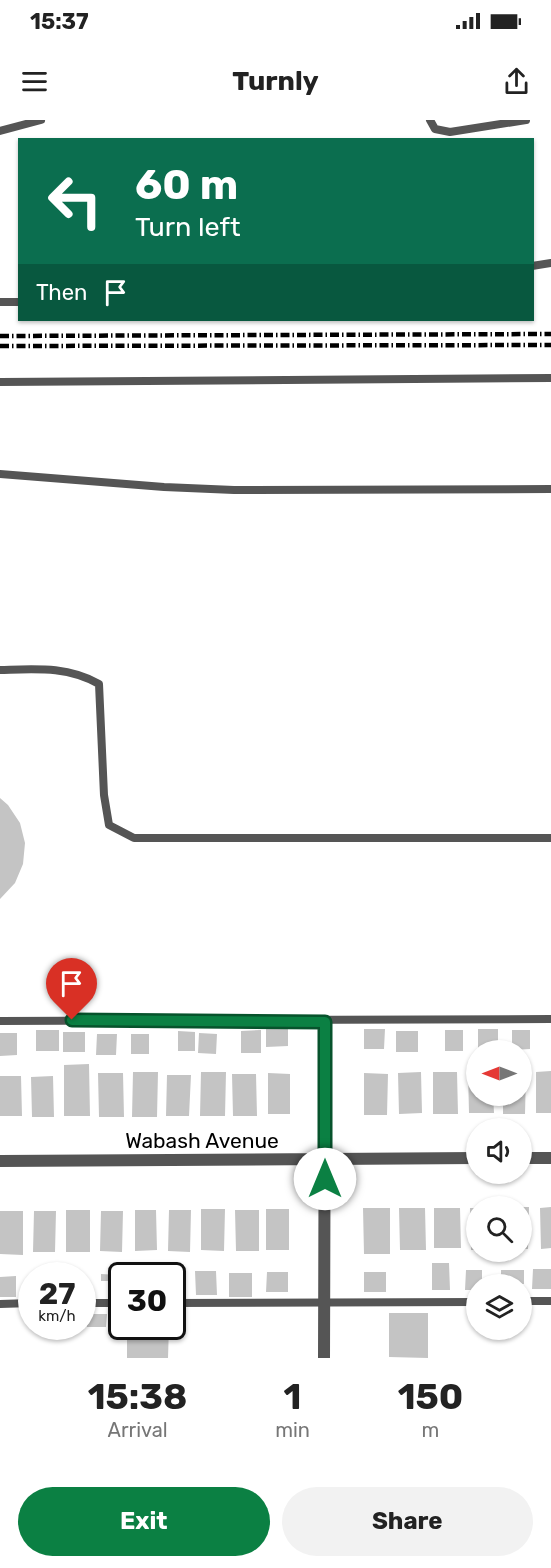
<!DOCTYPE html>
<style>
body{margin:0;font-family:Rubik,sans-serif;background:#f2f2f2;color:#222;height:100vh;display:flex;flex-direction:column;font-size:22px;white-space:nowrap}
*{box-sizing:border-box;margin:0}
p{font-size:20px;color:#767676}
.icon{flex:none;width:33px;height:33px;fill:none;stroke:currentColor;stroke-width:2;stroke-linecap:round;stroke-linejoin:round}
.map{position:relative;height:1238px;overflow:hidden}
.drawer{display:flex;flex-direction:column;background:#fff;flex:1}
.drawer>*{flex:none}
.top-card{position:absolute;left:18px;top:18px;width:516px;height:183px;border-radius:0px;box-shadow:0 2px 4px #0004;background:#0b6e4f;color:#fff;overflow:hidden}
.needle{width:39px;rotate:270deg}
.fabs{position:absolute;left:466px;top:920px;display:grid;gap:12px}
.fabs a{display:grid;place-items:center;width:66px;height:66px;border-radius:50%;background:#fff;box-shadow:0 2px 4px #0004;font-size:30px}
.speed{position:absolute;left:18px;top:1142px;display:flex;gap:12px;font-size:30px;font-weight:700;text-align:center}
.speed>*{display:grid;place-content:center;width:78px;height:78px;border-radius:50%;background:#fff;box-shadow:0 2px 4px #0004;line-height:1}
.speed small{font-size:15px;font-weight:400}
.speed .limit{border:3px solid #111;border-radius:9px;background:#fff;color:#111}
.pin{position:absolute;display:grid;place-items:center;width:51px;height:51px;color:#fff;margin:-62px -26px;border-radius:50% 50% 50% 0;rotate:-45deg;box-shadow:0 0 6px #0007}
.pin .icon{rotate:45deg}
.me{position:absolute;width:66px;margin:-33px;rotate:0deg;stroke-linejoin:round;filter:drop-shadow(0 0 4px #0008)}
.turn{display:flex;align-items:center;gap:21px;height:126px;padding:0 18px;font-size:27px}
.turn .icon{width:78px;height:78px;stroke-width:2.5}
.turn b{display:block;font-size:42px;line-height:51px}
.then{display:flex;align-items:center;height:57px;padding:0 18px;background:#0003;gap:12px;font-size:22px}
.eta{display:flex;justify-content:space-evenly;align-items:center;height:102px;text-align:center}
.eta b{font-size:36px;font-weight:700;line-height:42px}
.primary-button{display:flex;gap:12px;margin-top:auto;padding:12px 18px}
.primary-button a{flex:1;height:69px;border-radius:36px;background:#0b8043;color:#fff;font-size:24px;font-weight:700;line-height:69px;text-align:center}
.primary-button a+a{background:#f2f2f2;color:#222}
.status{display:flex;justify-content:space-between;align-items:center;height:42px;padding:0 30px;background:#fff;direction:ltr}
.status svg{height:16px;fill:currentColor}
header{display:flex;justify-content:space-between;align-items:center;height:78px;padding:0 18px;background:#fff;font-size:27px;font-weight:700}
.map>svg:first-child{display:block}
</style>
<div class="status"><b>15:37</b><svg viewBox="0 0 49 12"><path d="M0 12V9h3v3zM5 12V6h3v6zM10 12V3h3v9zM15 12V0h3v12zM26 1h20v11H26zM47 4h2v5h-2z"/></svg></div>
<header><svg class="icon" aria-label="menu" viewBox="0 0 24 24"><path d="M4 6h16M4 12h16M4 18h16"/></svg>Turnly<svg class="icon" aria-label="share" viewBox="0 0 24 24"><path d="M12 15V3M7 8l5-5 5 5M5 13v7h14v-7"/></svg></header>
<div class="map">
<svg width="551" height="1238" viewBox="0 0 551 1238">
<rect width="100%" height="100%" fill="#fff"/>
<path fill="#c4c4c4" d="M0 678 8 685 20 703 25 723 23 744 15 763 0 779Z
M288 908V926L266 927V909Z
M364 909H385L384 929H364Z
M478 909H498V930H478Z
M36 910H59V931H36Z
M261 910V933H241V911Z
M445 910H463V931H445Z
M512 910H530V929L512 930Z
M178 911 195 912V931H178Z
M396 911H418V932H396Z
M63 912H85V932H63Z
M0 913H17V935L0 936Z
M199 913 217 914 216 934 198 933Z
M97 914H117L116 935H96Z
M131 914H149V934H131Z
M89 944 90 996H64V945Z
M551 951V993H536V952Z
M133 952H158L157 997H132Z
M201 952H226L225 996H200Z
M421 952 422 993 399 994 398 953Z
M433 952H457L458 994H433Z
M468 952H477V975H493L494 993H469Z
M98 953H123L124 997H99Z
M268 953 290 954V994H268Z
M364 953 388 954 387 995H364Z
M522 953H526L525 994H503V975H522Z
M232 954H256L257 996H233Z
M167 955H191L189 996H166Z
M0 956H21L22 996H0Z
M53 956 54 997H32L31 957Z
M522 1087H529L528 1129H522Z
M551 1087V1128L541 1129 540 1088Z
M363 1088H390V1134H364Z
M399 1088H425L426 1130H400Z
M434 1088H460L461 1128H434Z
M470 1088H477V1130H471Z
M201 1089H225L224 1131 201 1130Z
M266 1089H289V1130H266Z
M66 1090H90V1132H66Z
M135 1090H156L157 1130 135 1131Z
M169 1090H191L190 1132 168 1131Z
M235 1090H259V1131H236Z
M0 1091H23V1135L0 1134Z
M34 1091H56L55 1132H33Z
M101 1091H123L122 1132 100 1131Z
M432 1143H449L450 1170H432Z
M533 1149H551V1169H532Z
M466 1150H482V1164H477V1170H465Z
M501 1150H524V1164H501Z
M195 1151H216L217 1175H196Z
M267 1152H288V1172H266Z
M364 1152H386V1172H364Z
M229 1153H252V1177H229Z
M101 1154 119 1155V1172H109V1161H101Z
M16 1156V1177H0V1157Z
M389 1193H428V1238L389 1237Z
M87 1194H107L106 1207H87Z
M127 1206H169L168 1238H127Z"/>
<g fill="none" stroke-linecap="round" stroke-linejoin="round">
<path stroke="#555" stroke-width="8" d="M430 0 435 9 450 12 526 0
M0 11 41 0
M532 146 551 143
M0 182H20
M0 262 551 258
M0 354 164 367 234 370 551 369
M0 550C36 549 67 546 99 564L104 675 109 705 134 718H551
M0 901 551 899
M522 1181H551
M82 1183H122
M172 1183 477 1182
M0 1184 32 1183"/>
<path stroke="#555" stroke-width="12" d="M522 1038H551
M0 1041 477 1038
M324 1238 325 902"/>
<path stroke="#000" stroke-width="4.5" stroke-dasharray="9 3 1.5 3" stroke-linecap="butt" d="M0 216 551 214
M0 226 551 225"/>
</g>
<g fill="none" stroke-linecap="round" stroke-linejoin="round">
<g stroke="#07532c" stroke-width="15">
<path id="route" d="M72 900 325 902V1059"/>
</g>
<use href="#route" stroke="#0b8043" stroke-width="10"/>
</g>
<g text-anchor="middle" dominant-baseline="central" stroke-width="6" stroke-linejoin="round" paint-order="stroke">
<g font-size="21" fill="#000" stroke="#fff">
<text x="202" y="1020">Wabash Avenue</text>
</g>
</g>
</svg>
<div class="fabs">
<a><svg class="needle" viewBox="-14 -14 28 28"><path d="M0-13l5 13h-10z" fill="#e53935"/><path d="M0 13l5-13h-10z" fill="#767676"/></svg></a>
<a><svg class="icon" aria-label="sound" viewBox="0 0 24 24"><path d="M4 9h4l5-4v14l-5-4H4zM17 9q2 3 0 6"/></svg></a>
<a><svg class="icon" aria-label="search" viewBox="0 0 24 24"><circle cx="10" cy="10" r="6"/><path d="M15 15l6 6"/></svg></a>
<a><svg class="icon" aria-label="layers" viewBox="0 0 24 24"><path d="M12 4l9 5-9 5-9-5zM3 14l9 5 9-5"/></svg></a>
</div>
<div class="speed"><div>27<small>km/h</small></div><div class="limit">30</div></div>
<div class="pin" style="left:72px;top:900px;background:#d93025"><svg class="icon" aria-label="arrive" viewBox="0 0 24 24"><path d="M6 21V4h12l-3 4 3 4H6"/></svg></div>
<svg class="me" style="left:325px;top:1059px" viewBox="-20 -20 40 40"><circle r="19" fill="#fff"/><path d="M0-13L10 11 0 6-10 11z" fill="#0b8043"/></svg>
<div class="top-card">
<div class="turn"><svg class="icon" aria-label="left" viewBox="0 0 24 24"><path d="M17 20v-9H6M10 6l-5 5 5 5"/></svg><div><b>60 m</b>Turn left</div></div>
<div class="then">Then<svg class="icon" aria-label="arrive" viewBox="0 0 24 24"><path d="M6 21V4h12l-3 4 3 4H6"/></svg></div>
</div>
</div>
<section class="drawer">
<div class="eta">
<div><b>15:38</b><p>Arrival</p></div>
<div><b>1</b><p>min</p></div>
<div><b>150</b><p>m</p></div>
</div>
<div class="primary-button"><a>Exit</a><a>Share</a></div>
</section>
